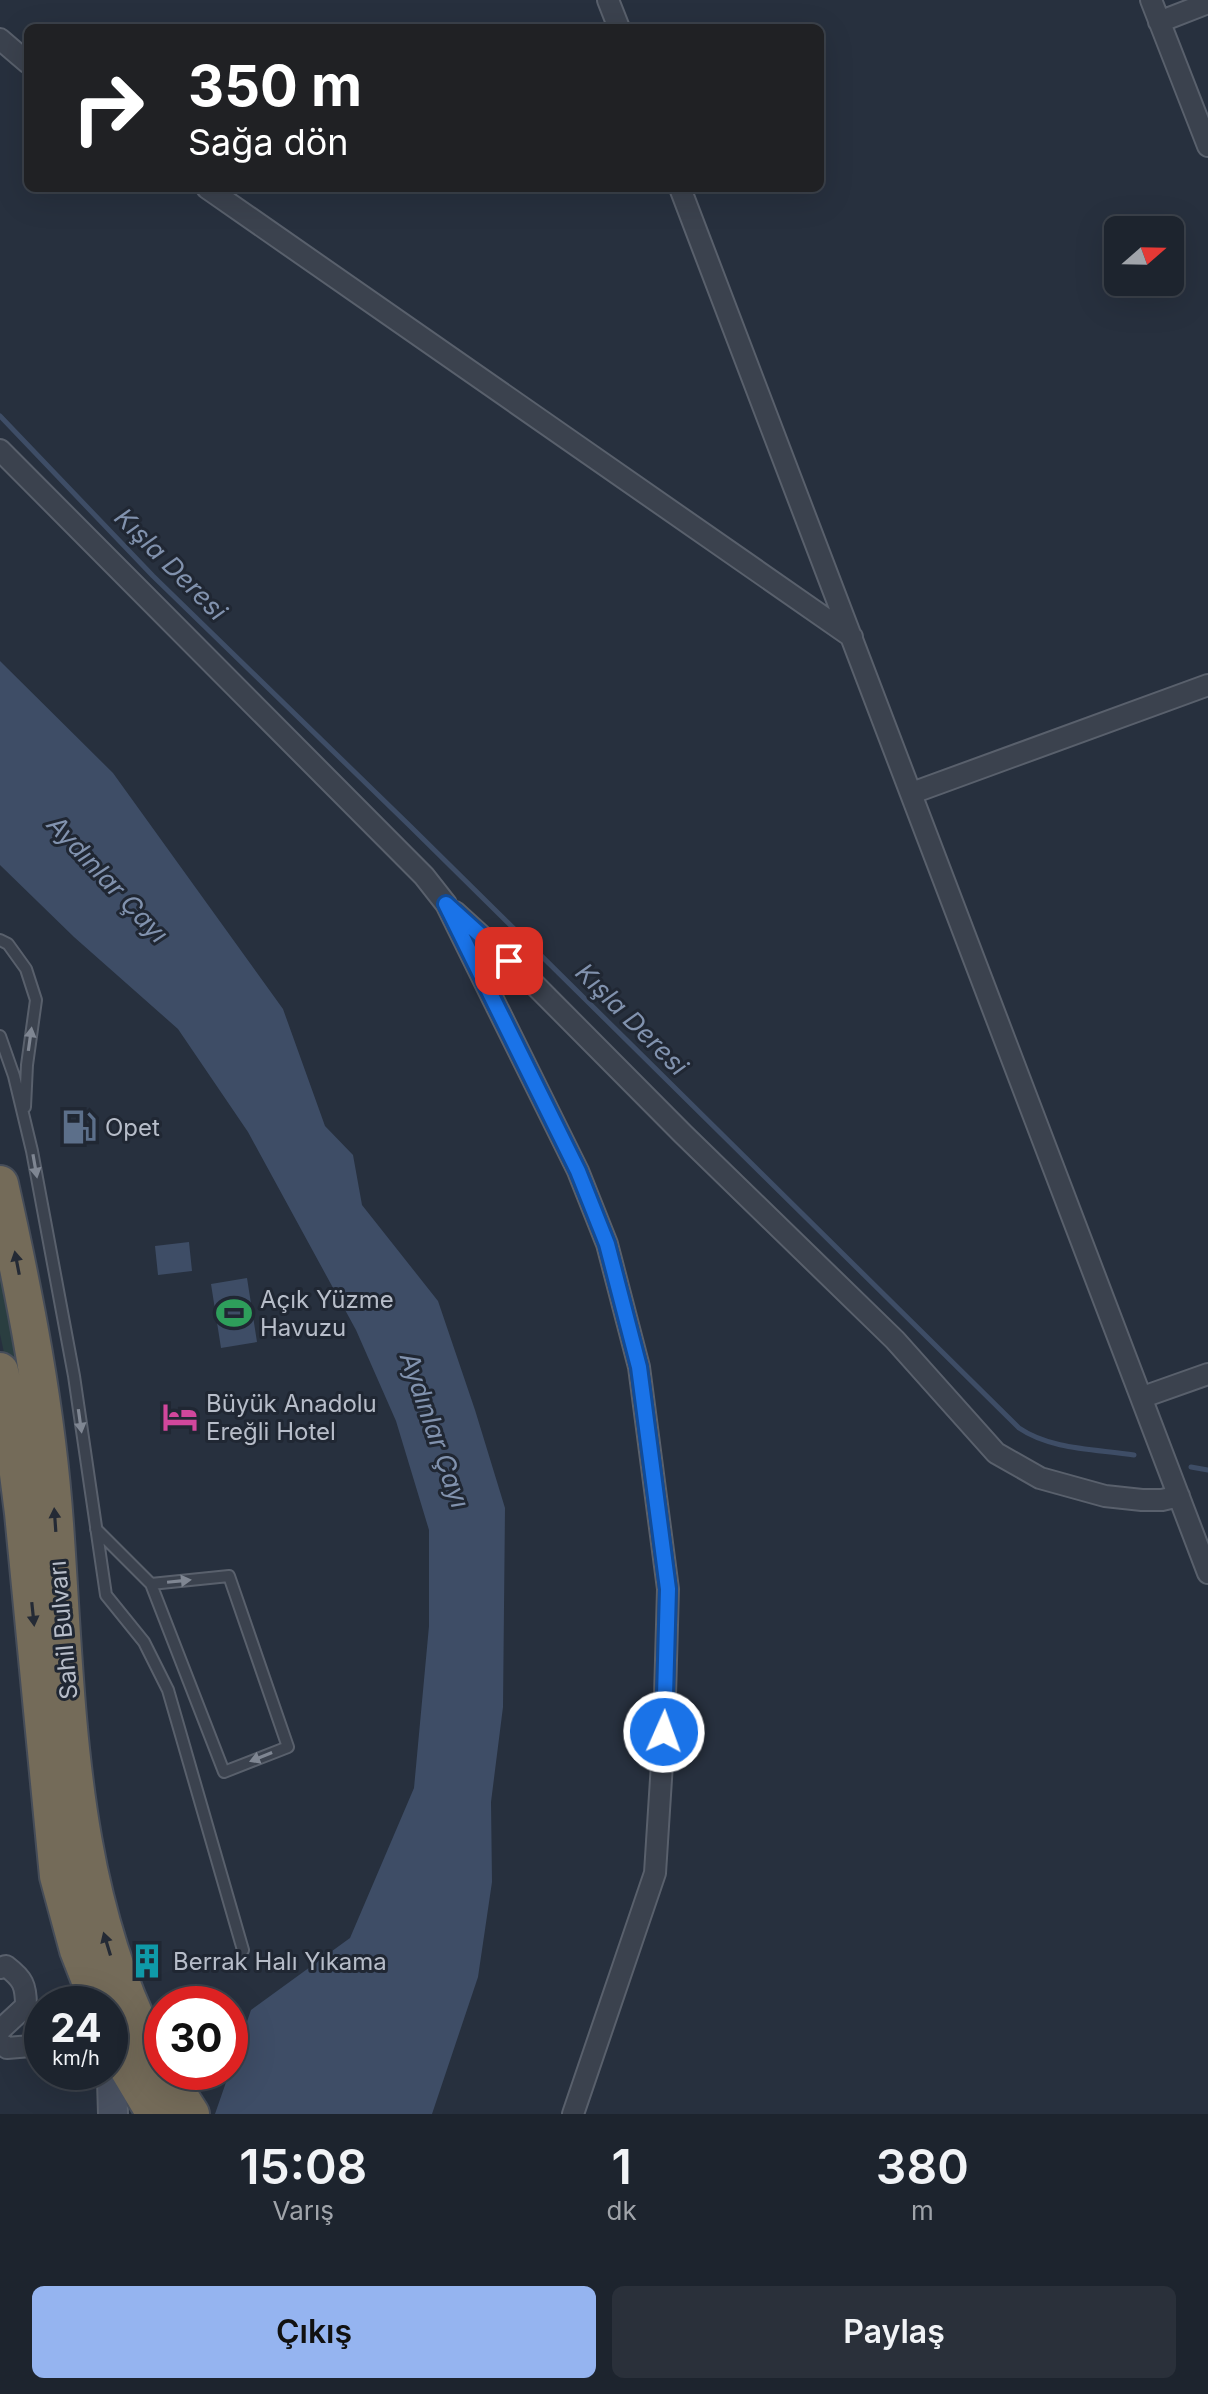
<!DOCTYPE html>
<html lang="tr">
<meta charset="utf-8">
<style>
body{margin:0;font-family:Inter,sans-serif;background:#2a303a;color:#f1f3f6;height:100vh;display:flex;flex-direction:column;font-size:30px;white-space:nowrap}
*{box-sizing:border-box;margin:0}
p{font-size:26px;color:#a0a4aa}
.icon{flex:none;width:44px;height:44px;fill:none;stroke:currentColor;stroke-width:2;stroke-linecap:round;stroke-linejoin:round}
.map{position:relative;height:2114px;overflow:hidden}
.side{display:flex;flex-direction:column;background:#1d242e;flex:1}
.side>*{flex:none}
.top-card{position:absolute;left:24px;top:24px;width:800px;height:168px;border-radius:12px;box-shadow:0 8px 32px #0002,0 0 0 2px #3b414a;background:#202124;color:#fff;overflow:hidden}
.needle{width:52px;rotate:70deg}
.fabs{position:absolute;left:1104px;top:216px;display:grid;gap:16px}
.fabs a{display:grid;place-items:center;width:80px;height:80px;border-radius:12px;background:#1d242e;box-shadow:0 8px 32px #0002,0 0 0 2px #3b414a;font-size:40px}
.speed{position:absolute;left:24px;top:1986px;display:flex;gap:16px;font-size:40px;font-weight:700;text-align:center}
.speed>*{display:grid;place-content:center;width:104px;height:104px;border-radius:50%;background:#1d242e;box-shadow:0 8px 32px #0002,0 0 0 2px #3b414a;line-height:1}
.speed small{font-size:20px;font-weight:400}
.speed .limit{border:12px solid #d22;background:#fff;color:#111}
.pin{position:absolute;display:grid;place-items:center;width:68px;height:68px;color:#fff;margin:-34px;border-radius:16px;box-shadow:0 4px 12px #0006}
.me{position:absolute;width:88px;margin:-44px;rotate:2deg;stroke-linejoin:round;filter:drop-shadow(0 0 6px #0008)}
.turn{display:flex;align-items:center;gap:28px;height:168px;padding:0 32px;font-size:36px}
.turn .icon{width:104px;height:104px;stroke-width:2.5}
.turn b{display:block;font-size:56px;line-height:68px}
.eta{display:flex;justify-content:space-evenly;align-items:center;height:136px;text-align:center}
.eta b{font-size:48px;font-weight:600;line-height:56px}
.button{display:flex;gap:16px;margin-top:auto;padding:16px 32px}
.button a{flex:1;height:92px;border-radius:12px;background:#95b4f0;color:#111;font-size:32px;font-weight:600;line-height:92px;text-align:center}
.button a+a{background:#2a303a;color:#f1f3f6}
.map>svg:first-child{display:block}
</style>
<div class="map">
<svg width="1208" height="2114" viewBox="0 0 1208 2114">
<rect width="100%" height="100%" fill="#27303e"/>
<path fill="#2a3e40" d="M0 1238 31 1423H19L0 1334Z"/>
<path fill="#3e4d66" d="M0 661 113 773 283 1009 325 1126 353 1155 362 1205 438 1301 475 1410 505 1508 503 1707 491 1802 492 1882 478 1977 432 2114H215L251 2010 350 1938 414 1788 429 1626V1530L396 1421 356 1330 248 1132 178 1029 74 937 0 865Z
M189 1242 192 1271 158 1275 155 1246Z
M247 1278 257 1342 221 1348 211 1284Z"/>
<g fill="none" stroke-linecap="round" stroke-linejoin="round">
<path stroke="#3e4d66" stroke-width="5" d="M0 416 153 576 410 826 1019 1428C1051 1450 1097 1449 1134 1455
M1191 1467 1208 1470"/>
<g stroke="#59606c" stroke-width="14">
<path id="lane" d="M0 940 8 944 26 969 36 1000 27 1065 25 1107
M0 1036 14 1076 32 1151 74 1376 106 1595 144 1642 168 1690 243 1950
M96 1529 151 1584 229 1576 288 1747 224 1772 151 1584"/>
</g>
<g stroke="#59606c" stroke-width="24">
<path id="street" d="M608 0 619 28
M1151 0 1208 146
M1159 22 1208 3
M0 39 28 63
M207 188 852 637
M680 188 1208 1573
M0 450 424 876 446 904 578 1171 607 1244 639 1367 668 1589 664 1732 655 1873 573 2114
M912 793 1208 685
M455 912 530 980 683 1134 895 1340 996 1453 1040 1478 1105 1496 1142 1500H1162L1179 1496
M1143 1397 1208 1374
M0 1968 6 1966C23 1979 26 1985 26 2006L0 2030
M0 2043 7 2048 31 2046 42 2042"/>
</g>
<g stroke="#59606c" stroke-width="32">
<path id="secondary" d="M113 2114 112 2080 115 2047"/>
</g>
<g stroke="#464d59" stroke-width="40">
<path id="highway" d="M0 1184C25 1296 47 1409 55 1524 68 1708 67 1905 162 2069
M0 1371 12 1427 23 1513 58 1876 78 1950 99 2004
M110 2033 115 2047 155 2114
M164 2072 191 2114"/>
</g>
<use href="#lane" stroke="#3b424e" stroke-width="10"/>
<use href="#street" stroke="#3b424e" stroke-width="20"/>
<use href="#secondary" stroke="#495161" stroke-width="28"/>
<use href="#highway" stroke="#746b59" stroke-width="36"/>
</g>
<defs><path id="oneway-solid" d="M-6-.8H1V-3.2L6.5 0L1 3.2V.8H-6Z" transform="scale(2)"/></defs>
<g fill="#7f8692">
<use href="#oneway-solid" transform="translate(30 1039) rotate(-82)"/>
<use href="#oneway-solid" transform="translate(35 1166) rotate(80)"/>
<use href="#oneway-solid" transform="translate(80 1421) rotate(82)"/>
<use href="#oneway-solid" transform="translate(179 1581) rotate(-6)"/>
<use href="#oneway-solid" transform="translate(261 1757) rotate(158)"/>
</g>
<g fill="#242a35">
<use href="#oneway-solid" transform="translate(17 1263) rotate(-101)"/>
<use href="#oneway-solid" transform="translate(55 1520) rotate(-94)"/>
<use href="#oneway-solid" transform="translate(33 1614) rotate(84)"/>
<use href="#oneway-solid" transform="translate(107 1944) rotate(-107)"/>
</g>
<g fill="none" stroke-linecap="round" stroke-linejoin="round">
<g stroke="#114b97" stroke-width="20">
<path id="route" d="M509 961 446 904 578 1171 607 1244 639 1367 668 1589 664 1732"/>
</g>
<use href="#route" stroke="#1a73e8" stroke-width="14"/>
</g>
<defs>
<g id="fuel-bare" transform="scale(2.76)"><path d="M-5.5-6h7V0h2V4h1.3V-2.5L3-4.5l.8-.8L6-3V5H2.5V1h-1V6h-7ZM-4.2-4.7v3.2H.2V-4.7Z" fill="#5c6f8a" stroke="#202733" stroke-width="2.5" paint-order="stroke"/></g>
<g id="stadium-bare" transform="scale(2.76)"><path d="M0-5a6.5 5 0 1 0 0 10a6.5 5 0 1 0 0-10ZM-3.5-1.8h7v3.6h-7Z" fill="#2e9e5b" stroke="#202733" stroke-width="2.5" paint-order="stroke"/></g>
<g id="hotel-bare" transform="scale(2.76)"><path d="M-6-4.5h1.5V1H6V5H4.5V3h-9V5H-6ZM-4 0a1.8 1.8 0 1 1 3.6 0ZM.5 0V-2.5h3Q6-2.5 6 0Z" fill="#d1479c" stroke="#202733" stroke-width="2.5" paint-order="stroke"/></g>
<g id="building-bare" transform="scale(2.76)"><path d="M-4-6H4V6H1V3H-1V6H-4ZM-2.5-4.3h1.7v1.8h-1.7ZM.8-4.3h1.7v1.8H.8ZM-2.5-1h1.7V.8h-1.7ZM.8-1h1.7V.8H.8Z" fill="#0f9aa8" stroke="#202733" stroke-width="2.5" paint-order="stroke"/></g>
</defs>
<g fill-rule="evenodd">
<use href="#fuel-bare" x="79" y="1127"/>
<use href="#stadium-bare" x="234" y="1313"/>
<use href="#hotel-bare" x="180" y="1417"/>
<use href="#building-bare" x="147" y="1961"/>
</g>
<g text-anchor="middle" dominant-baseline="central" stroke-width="6" stroke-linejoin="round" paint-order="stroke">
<g font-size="24" fill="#b7bdc9" stroke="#202733" text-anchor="start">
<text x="105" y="1127">Opet</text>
<text x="260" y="1299">Açık Yüzme<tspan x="260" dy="28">Havuzu</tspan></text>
<text x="206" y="1403">Büyük Anadolu<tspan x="206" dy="28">Ereğli Hotel</tspan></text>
<text x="173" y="1961">Berrak Halı Yıkama</text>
</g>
<g font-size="24" fill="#b7bdc9" stroke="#202733">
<text transform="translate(63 1630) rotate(-95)">Sahil Bulvarı</text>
</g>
<g font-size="26" font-style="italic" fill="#8192ae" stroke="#202733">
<text transform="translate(171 564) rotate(45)">Kışla Deresi</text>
<text transform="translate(108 879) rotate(47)">Aydınlar Çayı</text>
<text transform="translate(632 1019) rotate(45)">Kışla Deresi</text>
<text transform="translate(435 1430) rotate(71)">Aydınlar Çayı</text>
</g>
</g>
</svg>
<div class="fabs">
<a><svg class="needle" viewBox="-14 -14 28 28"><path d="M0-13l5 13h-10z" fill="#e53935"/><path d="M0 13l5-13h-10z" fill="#a0a4aa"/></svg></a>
</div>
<div class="speed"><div>24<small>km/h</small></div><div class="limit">30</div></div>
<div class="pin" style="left:509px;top:961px;background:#d93025"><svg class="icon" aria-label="arrive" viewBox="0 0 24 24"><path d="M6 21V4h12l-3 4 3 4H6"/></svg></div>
<svg class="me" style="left:664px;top:1732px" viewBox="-20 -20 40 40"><circle r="17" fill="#1a73e8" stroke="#fff" stroke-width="3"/><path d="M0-11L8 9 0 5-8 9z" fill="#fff"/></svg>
<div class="top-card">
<div class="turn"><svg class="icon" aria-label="right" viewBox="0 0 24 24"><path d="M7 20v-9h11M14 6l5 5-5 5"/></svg><div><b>350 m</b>Sağa dön</div></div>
</div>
</div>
<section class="side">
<div class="eta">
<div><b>15:08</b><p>Varış</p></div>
<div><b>1</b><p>dk</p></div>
<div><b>380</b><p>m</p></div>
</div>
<div class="button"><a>Çıkış</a><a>Paylaş</a></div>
</section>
